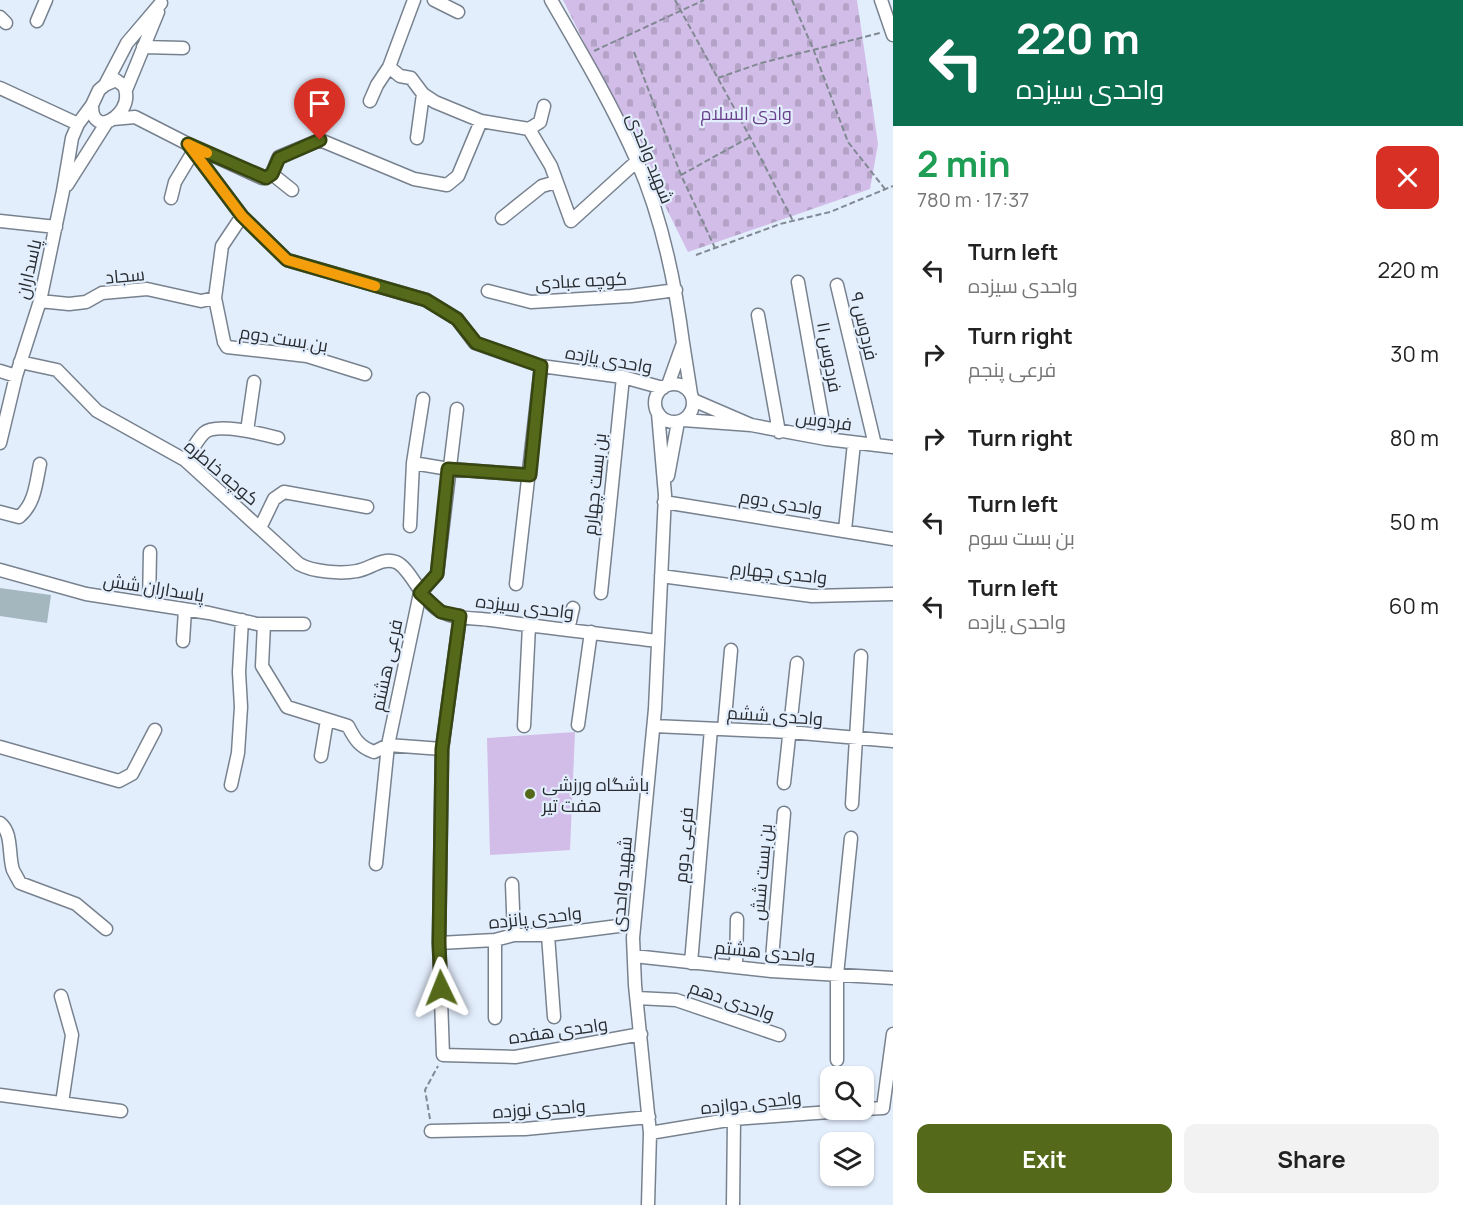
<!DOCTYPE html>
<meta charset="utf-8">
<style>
body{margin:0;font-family:Manrope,Cairo,sans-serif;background:#f2f2f2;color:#222;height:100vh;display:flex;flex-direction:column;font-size:22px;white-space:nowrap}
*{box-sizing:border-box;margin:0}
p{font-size:20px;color:#767676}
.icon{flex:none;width:33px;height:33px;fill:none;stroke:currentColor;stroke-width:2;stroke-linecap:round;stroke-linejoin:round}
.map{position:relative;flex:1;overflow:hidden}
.sheet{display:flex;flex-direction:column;background:#fff;width:570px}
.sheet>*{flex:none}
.hud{background:#0b6e4f;color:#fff;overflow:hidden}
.tools{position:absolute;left:820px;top:1066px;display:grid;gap:12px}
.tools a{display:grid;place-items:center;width:54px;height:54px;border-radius:12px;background:#fff;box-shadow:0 2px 4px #0004;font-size:30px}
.pin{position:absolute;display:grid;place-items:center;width:51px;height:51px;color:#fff;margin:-62px -26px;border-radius:50% 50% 50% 0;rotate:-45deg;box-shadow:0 0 6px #0007}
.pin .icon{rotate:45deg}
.me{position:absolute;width:66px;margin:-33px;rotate:358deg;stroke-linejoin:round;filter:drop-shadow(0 0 4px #0008)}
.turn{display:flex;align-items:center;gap:21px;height:126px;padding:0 24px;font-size:27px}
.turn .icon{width:78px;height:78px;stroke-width:2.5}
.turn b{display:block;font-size:42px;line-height:51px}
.round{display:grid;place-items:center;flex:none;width:63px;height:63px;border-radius:12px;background:#f2f2f2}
.headline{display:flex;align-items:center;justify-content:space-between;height:102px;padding:0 24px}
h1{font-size:36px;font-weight:700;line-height:45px;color:#1e9e55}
.button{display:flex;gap:12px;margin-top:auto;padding:12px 24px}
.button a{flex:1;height:69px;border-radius:12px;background:#546a1a;color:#fff;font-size:24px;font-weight:700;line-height:69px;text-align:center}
.button a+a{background:#f2f2f2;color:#222}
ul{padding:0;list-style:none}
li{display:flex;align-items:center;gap:18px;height:84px;padding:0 24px}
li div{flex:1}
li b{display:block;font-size:22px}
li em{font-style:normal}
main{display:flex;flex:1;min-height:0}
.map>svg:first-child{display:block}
</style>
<main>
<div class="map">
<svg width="893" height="1205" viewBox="0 0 893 1205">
<defs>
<pattern id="cemetery-stones" width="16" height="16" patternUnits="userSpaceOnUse" patternTransform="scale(1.5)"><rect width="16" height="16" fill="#d2bde8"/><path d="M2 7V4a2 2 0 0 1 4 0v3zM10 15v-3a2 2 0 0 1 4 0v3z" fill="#b4a3c7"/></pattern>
</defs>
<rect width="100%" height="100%" fill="#e3eefd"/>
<path fill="url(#cemetery-stones)" d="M563 0H857L878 144 870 189 688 252Z"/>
<path fill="#d2bde8" d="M575 732 570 850 490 855 487 738Z"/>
<path fill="#a4b6be" d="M0 588 51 595 47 623 0 616Z"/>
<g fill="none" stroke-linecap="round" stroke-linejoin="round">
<g stroke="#78828f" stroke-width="15">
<path id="minor" d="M414 0 389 67 400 76 411 78 423 94 435 102 481 121 529 129 551 166 571 221 637 161
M434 0 458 12
M551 0C581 52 613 106 637 161 662 218 675 281 683 343
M881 0 893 35
M0 17 6 23
M37 21 46 0
M143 47 183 48
M105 85 127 43 161 3
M0 88 78 124
M126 90 158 12
M370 101 377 85 389 67
M113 119 135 117 188 144 242 216 287 260 426 300 457 319 475 343 541 366 623 377 663 388
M529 129 540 122 544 106
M417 138 423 94
M190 145 262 178C274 177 274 166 279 157L320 140 414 179 447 185 458 176 481 121
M272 174 292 190
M67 185 107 122
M171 198 175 182 193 152
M242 216 222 246 215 298 224 342 227 347 307 356 365 374
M502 218 542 186 556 182
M0 221 56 227
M798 282 826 439
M837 285 875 445
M488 291 531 302 631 296 676 290
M40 301 69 304 86 302 102 293 147 289 201 301 215 298
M758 315 779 432
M20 362 57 370 97 411 185 460 299 564C313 572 341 574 357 571 370 569 382 557 396 562 411 568 422 603 442 612 455 619 476 618 491 620 547 628 603 634 658 641
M0 371 16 376
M655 403a19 19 0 1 1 38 0a19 19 0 1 1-38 0Z
M668 385 683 343 691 394
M683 420 751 425 693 400
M751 425 826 439 893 447
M247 431 254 382
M0 443 16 376 40 301 63 191 72 138 78 124 92 105 99 90 105 85 116 80 124 86C131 102 120 118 104 123 94 121 92 115 92 105
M185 460C191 452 197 440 204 433 216 422 263 434 278 438
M413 463 449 469 529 475
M668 476 678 422
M664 502 893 539
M0 512 19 517C35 504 36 483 40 464
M410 526 413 463 423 399
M260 528 274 499 284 492 367 507
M845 530 854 443
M0 570 86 594 209 613 257 624H304
M661 576 812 596 893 594
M516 584 541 366
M601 593 623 377
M149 604 150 552
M460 616 442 749 439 943 443 1055 515 1057 641 1034
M264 624 262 666 287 707 348 726C355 740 360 747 374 752L388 745 442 749
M568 630 573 608
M183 641 185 610
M578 725 591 632
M524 726 529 626
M654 726 789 732 893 741
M724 729 731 650
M0 747 119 781 132 774 155 730
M321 756 327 720
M784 783 797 663
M231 785 238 753 241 707 239 672 242 620
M852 804 861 656
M0 823C13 833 8 855 13 870 15 874 18 879 20 883L76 904 106 929
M376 864 388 745 420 593 437 574 457 409
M512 884 514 935
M548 935 554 1017
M495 940V1018
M439 943 495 940 514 935H548L634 924
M634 956 771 971 893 978
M691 963 711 729
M736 967 737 919
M771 971 784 813
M61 996 72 1035 62 1103
M637 998 676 1000 779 1035
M837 1060V975L851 838
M0 1095 121 1111
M864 1109 883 1108 893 1034
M431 1131 525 1129 649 1117
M650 1133 734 1119 857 1110
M648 1205 650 1133 635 985 633 938 655 709 665 495 658 413
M733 1205 734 1119"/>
</g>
<path stroke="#818993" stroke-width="2" stroke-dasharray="6 3" stroke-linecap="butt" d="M675 0 750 137 793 221
M792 0 814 51 848 142 885 189
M594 51 704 0
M634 52 681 175 715 248
M718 78 761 63 880 33
M681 175 750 137
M696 255 780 224 830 212 893 186
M430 1119 425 1090 438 1066"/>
<use href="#minor" stroke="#fff" stroke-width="12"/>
</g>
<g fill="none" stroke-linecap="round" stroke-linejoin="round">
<g stroke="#374511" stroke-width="15">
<path id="route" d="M320 140 279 158 272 174 266 178 188 144 242 216 287 260 426 300 457 319 476 343 541 366 530 475 448 469 437 574 420 593 441 612 460 616 442 749 439 943 441 988"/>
</g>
<use href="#route" stroke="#546a1a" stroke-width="10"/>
<path stroke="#f59e0b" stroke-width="10" d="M207 153 188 144 242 216 287 260 375 286"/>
</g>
<circle fill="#546a1a" stroke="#e3eefd" stroke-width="2" cx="530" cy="794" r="6"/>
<g text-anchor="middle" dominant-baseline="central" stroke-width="4.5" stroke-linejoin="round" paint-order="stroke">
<g font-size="18" fill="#68418a" stroke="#e3eefd">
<text x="746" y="113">وادی السلام</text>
</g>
<g font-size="18" fill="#282c31" stroke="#e3eefd">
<text transform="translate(651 158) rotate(68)">شهید واحدی</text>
<text transform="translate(28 269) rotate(-77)">پاسداران</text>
<text transform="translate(125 275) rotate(-5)">سجاد</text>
<text transform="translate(581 280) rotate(-3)">کوچه عبادی</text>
<text transform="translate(865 326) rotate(77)">فردوس ۹</text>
<text transform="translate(284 338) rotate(9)">بن بست دوم</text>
<text transform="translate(830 357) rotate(80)">فردوس ۱۱</text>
<text transform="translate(609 359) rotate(10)">واحدی یازده</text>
<text transform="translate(824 420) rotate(8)">فردوس</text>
<text transform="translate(222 472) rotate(40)">كوچه خاطره</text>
<text transform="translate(594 484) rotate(-84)">بن بست چهارم</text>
<text transform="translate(781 502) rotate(9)">واحدی دوم</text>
<text transform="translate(779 572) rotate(6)">واحدی چهارم</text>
<text transform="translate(154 587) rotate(9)">پاسداران شش</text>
<text transform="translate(525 606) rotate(7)">واحدی سیزده</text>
<text transform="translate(386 665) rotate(-78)">فرعی هشتم</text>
<text transform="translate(775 715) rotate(4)">واحدی ششم</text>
<text transform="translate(683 845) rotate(-85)">فرعی دوم</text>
<text transform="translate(761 872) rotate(-85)">بن بست شش</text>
<text transform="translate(621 884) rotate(-85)">شهید واحدی</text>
<text transform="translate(535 917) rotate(-6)">واحدی پانزده</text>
<text transform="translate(765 951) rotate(5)">واحدی هشتم</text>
<text transform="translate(732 1000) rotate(19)">واحدی دهم</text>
<text transform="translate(558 1030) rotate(-8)">واحدی هفده</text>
<text transform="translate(751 1102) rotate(-6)">واحدی دوازده</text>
<text transform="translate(539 1108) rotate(-4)">واحدی نوزده</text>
</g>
<g font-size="18" fill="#282c31" stroke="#e3eefd" text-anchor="start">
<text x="542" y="784">باشگاه ورزشی<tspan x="542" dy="21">هفت تیر</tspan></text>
</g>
</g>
</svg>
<div class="tools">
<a><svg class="icon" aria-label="search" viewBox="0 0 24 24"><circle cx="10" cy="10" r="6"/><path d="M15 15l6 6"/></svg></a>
<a><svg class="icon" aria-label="layers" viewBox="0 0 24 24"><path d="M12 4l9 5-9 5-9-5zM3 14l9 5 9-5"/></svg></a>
</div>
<div class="pin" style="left:320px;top:140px;background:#d93025"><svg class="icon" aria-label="arrive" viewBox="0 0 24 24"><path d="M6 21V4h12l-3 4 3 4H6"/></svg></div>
<svg class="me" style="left:441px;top:988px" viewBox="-20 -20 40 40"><path d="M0-17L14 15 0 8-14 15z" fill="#546a1a" stroke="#fff" stroke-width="4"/></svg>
</div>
<section class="sheet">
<div class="hud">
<div class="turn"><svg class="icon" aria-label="left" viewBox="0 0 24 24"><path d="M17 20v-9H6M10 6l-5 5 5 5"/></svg><div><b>220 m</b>واحدی سیزده</div></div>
</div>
<div class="headline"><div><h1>2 min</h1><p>780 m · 17:37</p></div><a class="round" style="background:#d93025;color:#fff"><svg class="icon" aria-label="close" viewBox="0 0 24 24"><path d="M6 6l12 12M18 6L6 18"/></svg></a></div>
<ul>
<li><svg class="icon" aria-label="left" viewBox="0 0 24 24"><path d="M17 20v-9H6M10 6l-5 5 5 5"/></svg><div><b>Turn left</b><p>واحدی سیزده</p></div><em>220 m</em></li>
<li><svg class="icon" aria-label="right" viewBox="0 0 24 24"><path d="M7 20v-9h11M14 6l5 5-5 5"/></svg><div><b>Turn right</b><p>فرعی پنجم</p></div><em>30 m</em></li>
<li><svg class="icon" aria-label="right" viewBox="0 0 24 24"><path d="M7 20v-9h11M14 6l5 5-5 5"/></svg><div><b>Turn right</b></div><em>80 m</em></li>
<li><svg class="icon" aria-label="left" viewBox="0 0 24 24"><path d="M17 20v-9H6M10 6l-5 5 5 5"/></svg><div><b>Turn left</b><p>بن بست سوم</p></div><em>50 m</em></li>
<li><svg class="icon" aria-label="left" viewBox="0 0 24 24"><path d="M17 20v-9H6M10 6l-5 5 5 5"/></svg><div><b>Turn left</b><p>واحدی یازده</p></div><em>60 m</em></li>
</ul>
<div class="button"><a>Exit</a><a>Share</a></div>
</section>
</main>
